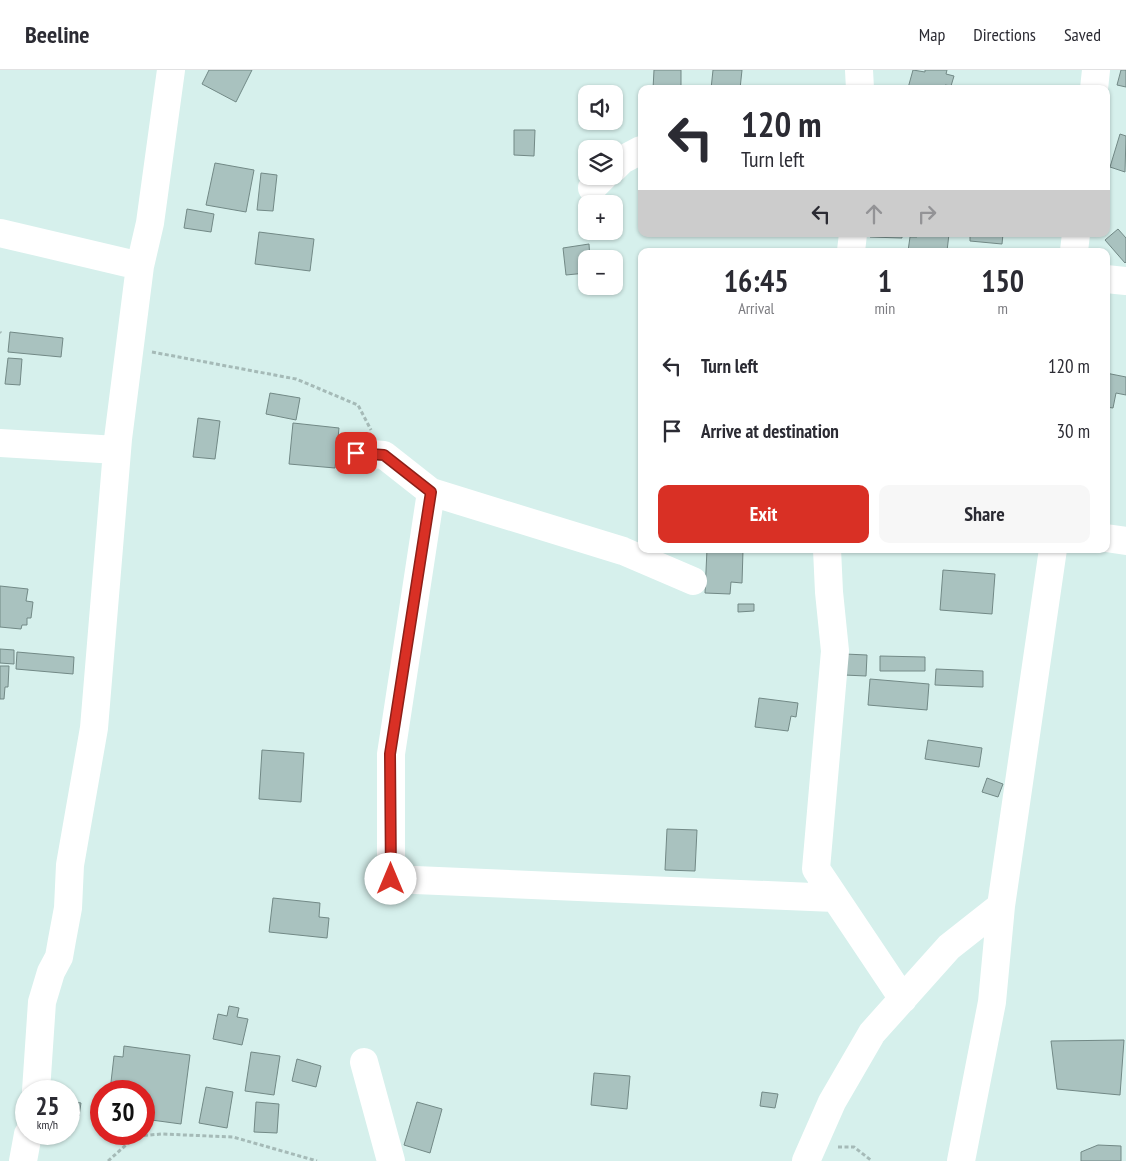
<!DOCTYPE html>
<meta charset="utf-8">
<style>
body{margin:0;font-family:"PT Sans Narrow",sans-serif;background:#f7f7f7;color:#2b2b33;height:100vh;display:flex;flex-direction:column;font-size:19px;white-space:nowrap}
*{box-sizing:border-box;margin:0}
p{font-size:16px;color:#7c7c81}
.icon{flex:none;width:28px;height:28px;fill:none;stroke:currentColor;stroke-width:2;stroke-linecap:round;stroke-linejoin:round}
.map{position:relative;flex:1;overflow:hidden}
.side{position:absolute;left:638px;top:178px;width:472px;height:305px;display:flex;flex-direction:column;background:#fff;border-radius:10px;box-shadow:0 1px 4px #0004}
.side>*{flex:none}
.hud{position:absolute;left:638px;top:15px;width:472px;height:152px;border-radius:10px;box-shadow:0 1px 4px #0004;background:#fff;color:#2b2b33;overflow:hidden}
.buttons{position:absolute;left:578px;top:15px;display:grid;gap:10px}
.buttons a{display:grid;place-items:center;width:45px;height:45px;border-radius:10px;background:#fff;box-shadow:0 1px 4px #0004;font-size:25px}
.speed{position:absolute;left:15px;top:1010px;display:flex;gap:10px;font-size:25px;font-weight:700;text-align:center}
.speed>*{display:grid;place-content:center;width:65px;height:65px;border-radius:50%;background:#fff;box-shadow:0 1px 4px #0004;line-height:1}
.speed small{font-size:12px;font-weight:400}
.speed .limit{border:8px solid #d22;background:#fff;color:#111}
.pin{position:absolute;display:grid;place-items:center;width:42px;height:42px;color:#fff;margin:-21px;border-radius:10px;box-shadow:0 2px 8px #0006}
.me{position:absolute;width:55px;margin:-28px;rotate:0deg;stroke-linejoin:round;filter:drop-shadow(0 0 4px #0008)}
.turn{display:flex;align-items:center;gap:18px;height:105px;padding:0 20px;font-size:22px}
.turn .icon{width:65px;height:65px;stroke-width:2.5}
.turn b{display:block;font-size:35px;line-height:42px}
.lanes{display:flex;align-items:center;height:48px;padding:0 20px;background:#0003;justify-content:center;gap:25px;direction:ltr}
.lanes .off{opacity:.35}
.eta{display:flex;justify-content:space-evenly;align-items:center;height:85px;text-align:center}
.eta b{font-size:30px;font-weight:600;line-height:35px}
.button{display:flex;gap:10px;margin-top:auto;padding:10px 20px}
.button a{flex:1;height:58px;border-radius:10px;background:#d93025;color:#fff;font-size:20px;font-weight:600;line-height:58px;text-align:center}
.button a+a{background:#f7f7f7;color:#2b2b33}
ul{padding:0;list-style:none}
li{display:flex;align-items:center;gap:15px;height:65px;padding:0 20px}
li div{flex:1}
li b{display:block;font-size:19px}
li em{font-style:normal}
header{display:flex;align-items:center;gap:30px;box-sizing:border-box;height:70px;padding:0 25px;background:#fff;border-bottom:1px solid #e1e1e2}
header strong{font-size:24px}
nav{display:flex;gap:28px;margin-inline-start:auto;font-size:18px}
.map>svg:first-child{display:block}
</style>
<header>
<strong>Beeline</strong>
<nav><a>Map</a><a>Directions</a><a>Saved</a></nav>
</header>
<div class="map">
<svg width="1126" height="1091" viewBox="0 0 1126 1091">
<rect width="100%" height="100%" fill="#d6f0ec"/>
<path fill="#a9c2bf" stroke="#728986" d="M209 0H252L236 32 202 14Z
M654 0H681V19H653Z
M713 0H742L740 19H711Z
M913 0 925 2V0H947L946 4 954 6 951 16 945 15 944 19 908 18Z
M1121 0H1126V17L1117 15Z
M514 60H535L534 86 514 85Z
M1120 64 1126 66 1125 102 1110 97Z
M215 93 254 100 246 142 206 135Z
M261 103 277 105 273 141 257 140Z
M187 139 214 144 211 162 184 158Z
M1118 159 1126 168V192L1125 193 1105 170Z
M259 162 314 169 310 201 255 194Z
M870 164H902V168L870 167Z
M917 164H949L947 181H908L910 167H917Z
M970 164H1003L1002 174 970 171Z
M589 174 590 189H586V203L566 205 563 178Z
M10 262 63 268 61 287 8 282Z
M8 288 22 289 20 315 5 314Z
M1106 303 1126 307V325L1116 323 1113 338 1106 337Z
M270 323 300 328 296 350 266 344Z
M198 348 220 351 215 389 193 387Z
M293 353 339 358 335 398 289 394Z
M707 479 743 480 742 513 731 512 730 524 705 523Z
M943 500 995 504 992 544 940 540Z
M0 516 28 519 26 531 33 532 31 548H27V555H22L21 559 0 557Z
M738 534H754V541L738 542Z
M0 579 14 580V594L0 593Z
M17 582 74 587 73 604 16 599Z
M845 584 867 585 866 606 844 605Z
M880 586 925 587V601H880Z
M0 596H9L8 617H5L4 629H0Z
M936 599 983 601V617L935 615Z
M870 609 929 614 927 640 868 635Z
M759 628 798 633 796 647 791 646 788 661 755 657Z
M928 670 982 678 979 697 925 689Z
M262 680 304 683 301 732 259 729Z
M987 708 1003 714 998 727 982 722Z
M667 759 697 760 695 801 665 800Z
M273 828 320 833 319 847 329 848 327 868 269 862Z
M229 936 239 938 237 947 248 949 242 975 213 969 218 944 227 946Z
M1124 970 1120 1025 1057 1019 1051 971Z
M124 976 190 985 181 1054 144 1049V1021H110L114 986 123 987Z
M251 982 280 986 274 1025 245 1021Z
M297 989 321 996 316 1017 292 1011Z
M594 1003 630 1006 627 1039 591 1035Z
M206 1017 233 1022 227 1058 199 1053Z
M762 1022 778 1024 775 1038 760 1036Z
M69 1031 81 1033 79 1046 69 1045Z
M256 1032 279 1034 277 1063 254 1062Z
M417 1032 442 1039 430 1083 404 1075Z
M1098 1075 1121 1076V1091H1081V1082Z"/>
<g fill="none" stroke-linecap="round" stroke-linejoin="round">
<path stroke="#a5bab7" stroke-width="3" stroke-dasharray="4 2.5" stroke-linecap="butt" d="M0 262 1 263
M152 282 296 309 358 335 371 360
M838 1077H854L872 1091
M108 1091 136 1066 162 1064 233 1067 317 1091"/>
<path stroke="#fff" stroke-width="28" d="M859 0 860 19
M1094 19 1096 0
M614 98 622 90 641 80
M592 118 604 106
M0 163 140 196
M851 181 853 164
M1074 181 1076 164
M1106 209 1126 211
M0 373 117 380
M357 383 384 385 431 422 623 481 693 511
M431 422 391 684V809L835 828
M1106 468 1126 471
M827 479 829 522 835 581 816 799 903 929
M364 992 391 1091
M36 1021 42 932 51 902 59 887 62 870 68 838 70 795 94 658 118 369 140 196 150 153 171 0
M23 1091 28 1064
M806 1091 832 1032 872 963 949 877 1001 836 1053 479
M961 1091 992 932 1001 836"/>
</g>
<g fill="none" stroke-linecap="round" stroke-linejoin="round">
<g stroke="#8d1f18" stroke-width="12">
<path id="route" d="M356 383 384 385 431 422 390 684 391 809"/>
</g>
<use href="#route" stroke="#d93025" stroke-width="9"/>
</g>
</svg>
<div class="buttons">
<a><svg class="icon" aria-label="sound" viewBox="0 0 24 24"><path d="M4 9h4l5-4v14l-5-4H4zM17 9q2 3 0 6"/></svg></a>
<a><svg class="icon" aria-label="layers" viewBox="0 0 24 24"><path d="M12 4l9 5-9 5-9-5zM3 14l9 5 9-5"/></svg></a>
<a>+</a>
<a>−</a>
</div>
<div class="speed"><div>25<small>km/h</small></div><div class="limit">30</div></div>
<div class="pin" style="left:356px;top:383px;background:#d93025"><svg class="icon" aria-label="arrive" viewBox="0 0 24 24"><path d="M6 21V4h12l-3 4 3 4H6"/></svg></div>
<svg class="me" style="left:391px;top:809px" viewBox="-20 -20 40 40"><circle r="19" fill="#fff"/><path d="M0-13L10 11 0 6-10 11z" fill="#d93025"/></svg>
<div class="hud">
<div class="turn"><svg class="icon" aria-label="left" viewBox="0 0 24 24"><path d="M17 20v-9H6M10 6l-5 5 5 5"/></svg><div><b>120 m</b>Turn left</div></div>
<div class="lanes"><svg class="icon" aria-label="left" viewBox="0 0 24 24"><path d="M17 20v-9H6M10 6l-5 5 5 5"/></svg><svg class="icon off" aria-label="ahead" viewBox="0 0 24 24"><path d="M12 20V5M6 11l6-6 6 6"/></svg><svg class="icon off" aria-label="right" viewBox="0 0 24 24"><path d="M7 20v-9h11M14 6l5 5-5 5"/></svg></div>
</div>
<section class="side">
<div class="eta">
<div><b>16:45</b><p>Arrival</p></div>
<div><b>1</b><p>min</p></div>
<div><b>150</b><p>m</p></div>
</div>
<ul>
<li><svg class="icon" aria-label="left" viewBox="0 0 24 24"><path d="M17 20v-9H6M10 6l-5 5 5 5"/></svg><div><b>Turn left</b></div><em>120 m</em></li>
<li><svg class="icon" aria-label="arrive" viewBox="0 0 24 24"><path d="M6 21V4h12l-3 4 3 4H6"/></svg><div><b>Arrive at destination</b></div><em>30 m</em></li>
</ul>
<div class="button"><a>Exit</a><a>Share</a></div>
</section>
</div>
